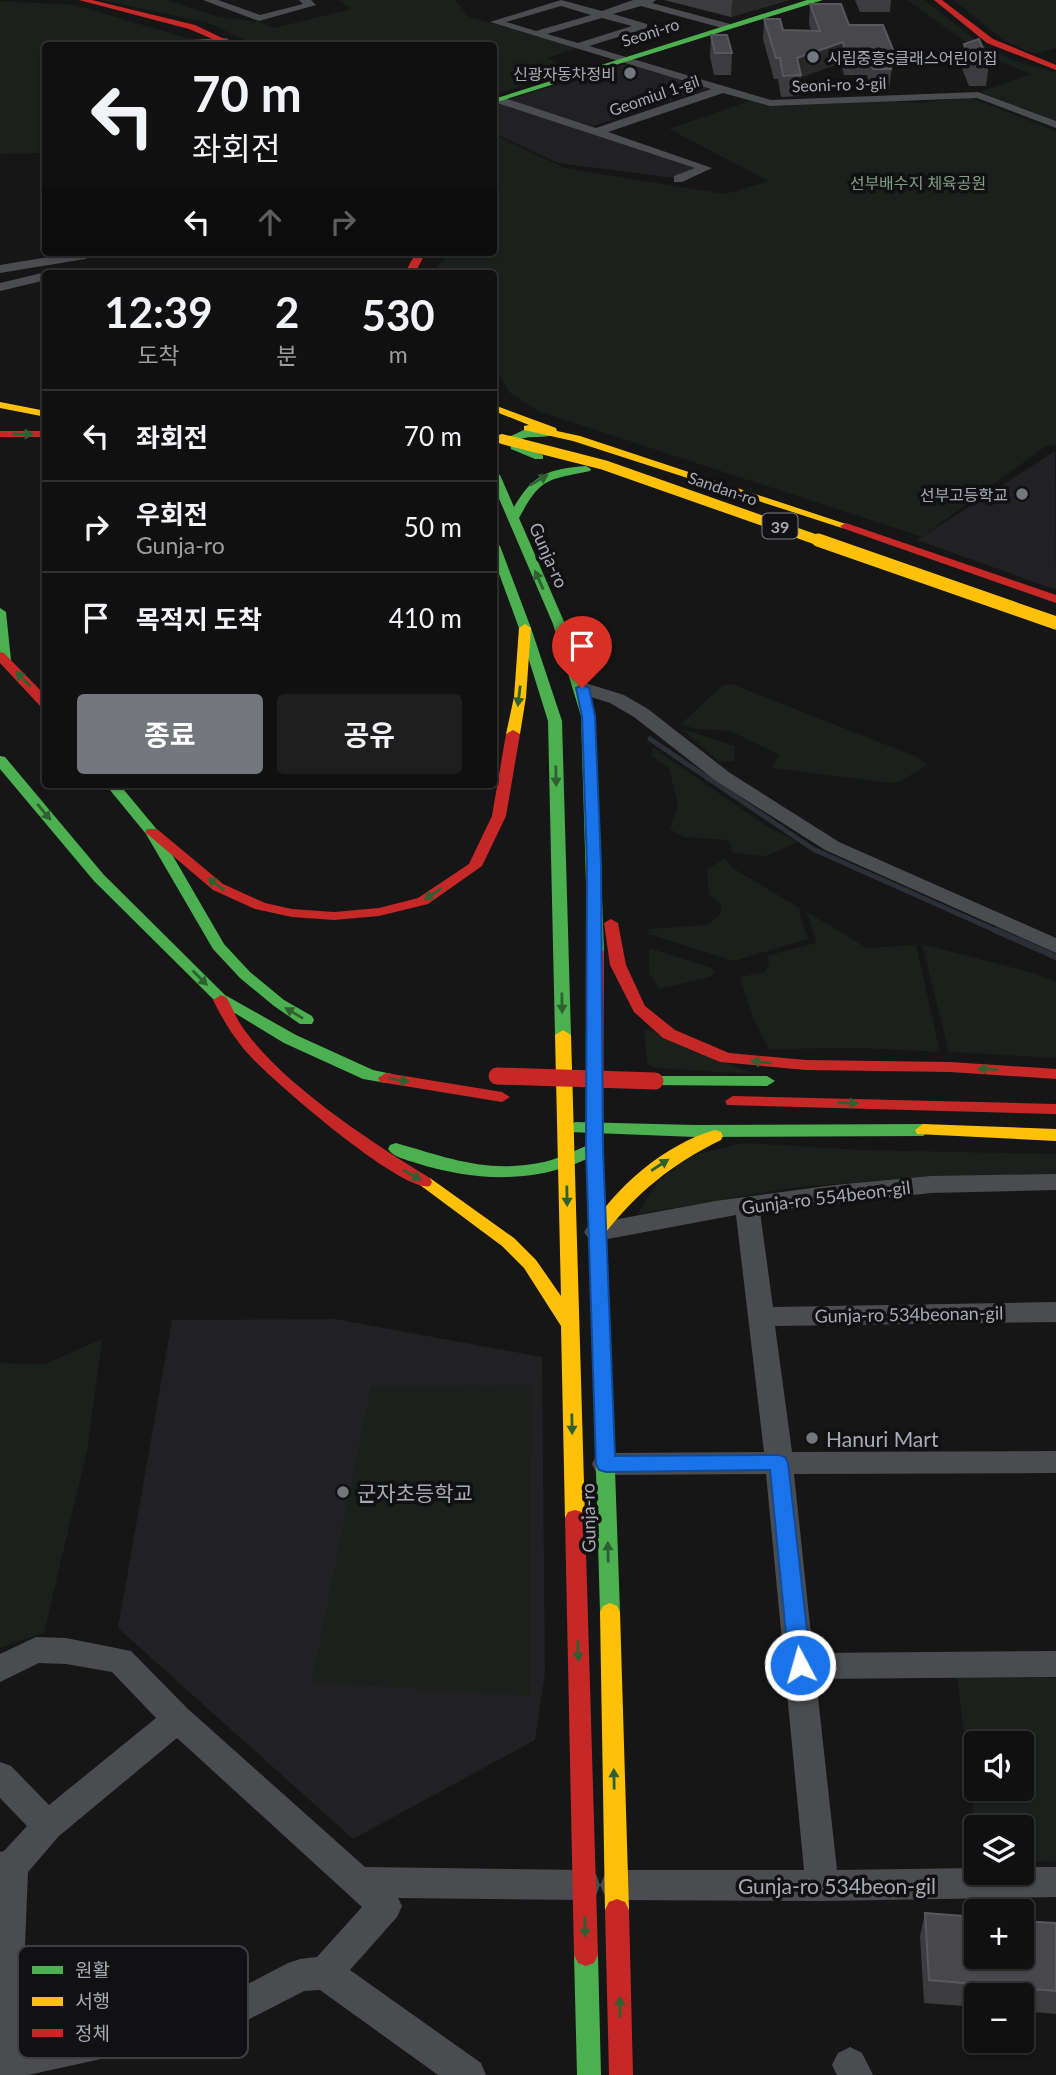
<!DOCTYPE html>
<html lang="ko">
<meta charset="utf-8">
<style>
body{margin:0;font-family:Lato,"Noto Sans KR",sans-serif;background:#1e1e1e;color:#f1f3f6;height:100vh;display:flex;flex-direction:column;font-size:26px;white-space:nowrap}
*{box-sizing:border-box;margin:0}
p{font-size:23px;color:#9c9d9f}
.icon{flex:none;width:38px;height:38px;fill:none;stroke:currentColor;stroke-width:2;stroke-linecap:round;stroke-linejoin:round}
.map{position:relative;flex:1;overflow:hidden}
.side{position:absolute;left:42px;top:270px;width:455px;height:518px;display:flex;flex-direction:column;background:#101010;border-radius:7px;box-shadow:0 2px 5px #0004,0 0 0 2px #303030}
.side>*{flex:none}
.hud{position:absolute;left:42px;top:42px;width:455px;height:214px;border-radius:7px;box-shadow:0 2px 5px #0004,0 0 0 2px #303030;background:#101010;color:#f1f3f6;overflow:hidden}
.controls{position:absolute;left:964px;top:1731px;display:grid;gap:14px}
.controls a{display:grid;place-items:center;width:70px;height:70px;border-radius:7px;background:#101010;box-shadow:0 2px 5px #0004,0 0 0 2px #303030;font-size:35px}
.pin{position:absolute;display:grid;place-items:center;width:60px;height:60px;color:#fff;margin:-72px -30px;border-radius:50% 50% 50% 0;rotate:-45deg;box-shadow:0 0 7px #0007}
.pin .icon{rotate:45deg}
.me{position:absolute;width:77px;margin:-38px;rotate:354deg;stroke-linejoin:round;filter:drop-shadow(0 0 5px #0008)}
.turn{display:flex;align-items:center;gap:24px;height:147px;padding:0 35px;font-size:32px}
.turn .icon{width:91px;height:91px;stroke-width:2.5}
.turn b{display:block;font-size:49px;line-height:60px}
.lanes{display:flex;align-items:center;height:66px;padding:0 35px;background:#0003;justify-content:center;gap:35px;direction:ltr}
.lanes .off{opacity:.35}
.eta{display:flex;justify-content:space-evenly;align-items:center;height:119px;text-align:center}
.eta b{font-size:42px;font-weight:700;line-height:49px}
.cta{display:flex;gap:14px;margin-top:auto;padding:14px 35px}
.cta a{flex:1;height:80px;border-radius:7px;background:#75777e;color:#fff;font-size:28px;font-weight:700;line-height:80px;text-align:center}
.cta a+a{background:#1e1e1e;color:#f1f3f6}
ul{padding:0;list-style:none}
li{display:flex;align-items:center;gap:21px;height:91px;padding:0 35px;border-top:2px solid #303030}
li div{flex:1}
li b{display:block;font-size:26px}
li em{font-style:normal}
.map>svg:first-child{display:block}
</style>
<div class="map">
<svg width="1056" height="2075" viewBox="0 0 1056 2075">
<rect width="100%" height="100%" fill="#161616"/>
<path fill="#212023" d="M626 64 713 87 593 126 506 100Z
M500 104 696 168 675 178 558 163 494 133V106Z
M1055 451 1056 590 917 540 922 537Z
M335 1319 542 1357 545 1672 535 1740 353 1839 118 1628 172 1320Z"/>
<path fill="#1b201c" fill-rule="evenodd" d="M101 0H166L219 17 260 22 274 28 351 9 339 0H455L469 17 579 48 547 58 569 70 494 95V46L254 45 209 23Z
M907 0H924L981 44 1011 59 1056 73V121L980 92 1030 74 981 53Z
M953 0H1056V48L1034 54 1005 41Z
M0 1 75 5 191 39 198 45 46 46 45 153 0 154Z
M969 97 1056 131V445L1046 446 922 537 538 411 510 393 494 367V273L433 271 452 252H494V135L565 168 725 194 769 181 669 129 752 100 779 106 894 101 920 103Z
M732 684 917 757 926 765 900 782 890 783 771 768 779 755 772 751 730 731 696 729 681 724 723 685Z
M682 729 735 746 734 761 719 762Z
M651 746 766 826 798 842 766 856 732 853 731 844 727 840 683 837 670 829 678 804 669 768 650 755 653 751Z
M725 858 731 867 800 908 799 912 808 939 734 961 648 934 649 929 707 925 720 915 721 904 709 895 707 870Z
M807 912 867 948 916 945 940 1052 862 1048 769 1049 752 1015 740 977 765 972 769 963 767 956 770 955 816 943Z
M922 944 1033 973 1056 982V1058L949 1052Z
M649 948 712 968 715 972 710 977 659 989 649 973Z
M644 1028 753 1074 654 1068 647 1064Z
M743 1143 863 1150 1056 1154V1176L922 1177 797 1187 637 1214 659 1180 693 1155Z
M102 1339 88 1446 44 1633 0 1648V1363L45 1364Z
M531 1385 530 1696 312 1682 371 1386Z
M957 1676 1056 1678V1862L1022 1861V1827H976V1834ZM976 1743H1022V1788H976Z"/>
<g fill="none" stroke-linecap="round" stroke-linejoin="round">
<path stroke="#2b2f37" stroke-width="5" d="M650 739 813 849 999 932"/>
<path stroke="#2b2f37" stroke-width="6" d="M995 930 1056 957"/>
<path fill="#4b4c4f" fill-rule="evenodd" d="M203 0H218L260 15 303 4 299 0H311L316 5 259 21Z
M561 0 602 11 633 0H656L652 3 730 24V28L726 29 641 6 613 14 647 24V28L589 46 771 100 978 92 1056 121V128L977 98 770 106 723 93 608 132 712 168 682 182H674V176L695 168 494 102V96L501 97 596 128 711 89 490 22ZM561 6 591 15 536 31 506 22ZM602 18 632 26 578 43 547 34Z
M226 38 231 41 230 43 125 46 130 43Z
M79 252H104L85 259 0 273V265Z
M46 272 50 273H46V280L0 291V283Z
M582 682 624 695 648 709 730 773 839 842 1056 938V953L825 850 716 781 634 717 610 703 575 692 573 688Z
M1056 1174V1190L931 1193 760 1212 773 1307 1056 1302V1322L775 1326 792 1452 1056 1451V1473L794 1474 813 1653 1056 1651V1677L816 1679 837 1870 976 1868V1872H1022V1867H1056V1897L822 1901 617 1900 605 1896 600 1885 596 1896 584 1900 398 1898 402 1906 397 1917 350 1970 481 2063 486 2075H438L320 1990 304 1991 224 2032 28 2075H0V1852L4 1851 27 1826 0 1798V1762L11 1766 49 1805 156 1718 112 1672 66 1664 39 1663 0 1682V1654L36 1637 66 1638 131 1651 188 1709 365 1867 584 1870 596 1874 600 1885 605 1874 617 1870H804L766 1474 606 1475 596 1472 592 1464 596 1456 606 1453 764 1452 736 1215 597 1241 588 1238 584 1232 588 1226 597 1223 715 1201 834 1185 931 1176ZM177 1738 362 1907 317 1957 300 1959 288 1963 219 1999 21 2042 28 1872 59 1836Z
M850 2047 862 2053 873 2075H837L832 2065 838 2053Z"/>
<path fill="#4caf50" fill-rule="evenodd" d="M807 0H823L494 103V99Z
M526 429 551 430 556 433C546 440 531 434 519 440L521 447 543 455V459H535L511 449 509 437Z
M586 466 591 469 590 471C547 480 541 477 519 518L565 624 595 716 604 951 596 956 588 951 581 716 553 624 494 487V472L500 475 514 507C533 474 549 469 586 466Z
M494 543 500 546 531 628 562 721 571 1035 563 1040 555 1035 548 721 519 628 494 560Z
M0 608 6 612 11 660 5 664 0 662Z
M0 756 5 757 104 875 225 995 296 1035 373 1070 392 1074 394 1078 392 1082 386 1083 363 1079 284 1043 215 1001 94 881 0 769Z
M105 784H119L159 832 224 944 250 972 284 1000 312 1016 314 1020 312 1024H300L274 1006 240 978 213 949 146 834Z
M655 1076H767L775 1081 767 1086 649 1085 647 1081 649 1077Z
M575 1122 695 1125 923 1124 931 1130 923 1136 695 1137 569 1132 567 1128Z
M396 1143C449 1158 487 1174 544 1162 562 1158 578 1148 595 1143L603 1149C598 1156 588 1158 580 1162 526 1184 471 1180 416 1163 407 1160 393 1157 388 1149L390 1145Z
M600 1290 606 1292 609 1297 620 1612 617 1618 610 1621 603 1618 600 1612 591 1297 594 1292Z
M586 1944 594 1947 598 1955 601 2075H577L574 1955 578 1947Z"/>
<path fill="#ffc107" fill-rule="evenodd" d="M0 402 46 411V417L0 408Z
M494 405 556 428 557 431 580 436 852 526 842 528 573 441 524 430V426L529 425 494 411Z
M525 624 531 628 526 697 520 734 513 738 506 734 514 697 519 628Z
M563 1030 571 1035 585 1518 582 1524 575 1526 568 1524 565 1518 561 1326 524 1268 502 1246 416 1182 418 1178H430L514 1238 536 1260 561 1296 555 1035Z
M923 1124 1056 1129V1141L917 1134 915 1130Z
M715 1130 721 1132 723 1136 721 1140C672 1164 636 1193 603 1236H591L588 1232C614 1188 665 1144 715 1130Z
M610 1603 617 1606 620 1612 629 1910 625 1918 617 1921 609 1918 605 1910 600 1612 603 1606Z"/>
<path fill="#c62828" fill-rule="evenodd" d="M79 0H92L195 25 239 46H229L189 29Z
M934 0H942L993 39 1056 65V70L987 43Z
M416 252H426L415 273H405Z
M0 431H46V437H0Z
M846 523 1056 595V603L842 528 840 526Z
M0 652 4 653 46 696V708L41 707 0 663Z
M513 730 520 734 506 816 482 866 428 904 379 916 334 920 292 917 255 909 213 890 145 832 147 829H157L223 884 265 903 292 909 334 912 379 908 418 898 469 864 492 816 506 734Z
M611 919 618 923 626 965 645 1006 675 1030 729 1053 806 1060 950 1062 1056 1069V1079L950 1072 806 1070 720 1062 663 1038 634 1012 610 965 604 923Z
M596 946 604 951 603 1149 609 1297 606 1302H594L591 1297 587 1149 588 951Z
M221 995 226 997C232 1006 235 1016 241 1025 280 1083 371 1142 430 1178L432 1182 430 1186C403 1194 274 1082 252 1058 235 1040 224 1022 213 1000Z
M386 1073 502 1092 510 1097 502 1102 380 1082 378 1078Z
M733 1096 1056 1104V1114L727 1105 725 1101Z
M575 1510 582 1512 585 1518 598 1955 594 1963 586 1966 578 1963 574 1955 565 1518 568 1512Z
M617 1899 625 1902 629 1910 633 2075H609L605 1910 609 1902Z"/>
<path stroke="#ffc107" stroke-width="10" d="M502 439 604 465 823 542"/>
<path stroke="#ffc107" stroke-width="13" d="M818 540 1056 623"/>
<path stroke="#c62828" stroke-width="17" d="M497 1076 655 1081"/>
</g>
<path fill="#3c3c3f" d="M664 0H789L731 17Z
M855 0H891L890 12H860Z
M810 4 849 25H883L892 72 891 73 889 90H871L867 75H844L841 63 801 77 799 96 781 97 778 79H774L763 39 764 19 783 30H811L809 24Z
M711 35 732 53 731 75H714L710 57Z
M964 44 989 63 986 86H969L961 66Z
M925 1913 1056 1923V2014L1022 2011V1995H976V2007L924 2003 920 1936Z"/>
<path fill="#282829" d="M734 0H789L731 17 732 1Z
M843 42 841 63 801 77 797 58Z
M894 52 892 72 891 73V69L887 54Z"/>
<path fill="#48484c" stroke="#57585c" stroke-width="2" d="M810 4H841L849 25H883L894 52 887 54 891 69H873L869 54H846L843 42 797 58 801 75 783 76 780 58H776L764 19H780L783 30 820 31Z
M711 35H727L732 53H715Z
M979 39 989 63H971L964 44Z
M925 1913 976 1917V1956H1022V1921L1056 1923V1991L929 1980Z"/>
<defs><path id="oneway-solid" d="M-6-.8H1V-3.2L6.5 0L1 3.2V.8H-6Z" transform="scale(1.75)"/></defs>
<g fill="#2e6031">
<use href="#oneway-solid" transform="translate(23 434) rotate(1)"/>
<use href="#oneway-solid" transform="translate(539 480) rotate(-30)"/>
<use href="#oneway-solid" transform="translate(539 580) rotate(-114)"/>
<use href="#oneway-solid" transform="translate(23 679) rotate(-134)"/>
<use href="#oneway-solid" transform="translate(519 696) rotate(97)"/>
<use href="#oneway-solid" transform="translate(556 776) rotate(89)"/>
<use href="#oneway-solid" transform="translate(44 812) rotate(50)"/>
<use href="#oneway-solid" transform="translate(216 884) rotate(-143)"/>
<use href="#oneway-solid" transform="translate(433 894) rotate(146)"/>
<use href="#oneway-solid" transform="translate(200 978) rotate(45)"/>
<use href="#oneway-solid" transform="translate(562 1003) rotate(89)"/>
<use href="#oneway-solid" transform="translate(294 1013) rotate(-149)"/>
<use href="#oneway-solid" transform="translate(761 1062) rotate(-174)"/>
<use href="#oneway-solid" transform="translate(988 1069) rotate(-177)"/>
<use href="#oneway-solid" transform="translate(399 1080) rotate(10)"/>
<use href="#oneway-solid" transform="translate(848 1103) rotate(1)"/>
<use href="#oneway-solid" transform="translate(660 1165) rotate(-33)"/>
<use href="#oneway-solid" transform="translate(412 1175) rotate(30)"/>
<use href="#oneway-solid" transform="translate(567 1196) rotate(89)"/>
<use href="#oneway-solid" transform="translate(572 1424) rotate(89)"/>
<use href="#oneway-solid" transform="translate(608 1552) rotate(-91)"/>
<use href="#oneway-solid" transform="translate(578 1651) rotate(89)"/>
<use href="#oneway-solid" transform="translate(614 1779) rotate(-91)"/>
<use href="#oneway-solid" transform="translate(585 1927) rotate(89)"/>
<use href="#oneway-solid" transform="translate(620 2007) rotate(-91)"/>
</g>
<path fill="#1a73e8" stroke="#114b97" stroke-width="2" d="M582 685 589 688 595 716 601 865 603 1149 615 1456 779 1455 785 1457 788 1463 811 1665 808 1672 800 1675 793 1672 789 1665 770 1470 606 1472 599 1470 596 1464 586 1149 587 865 582 716 576 688Z"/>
<g fill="#75777e" stroke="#111012" stroke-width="2.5">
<circle cx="813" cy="57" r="7"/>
<circle cx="630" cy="73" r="7"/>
<circle cx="1022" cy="494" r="7"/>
<circle cx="812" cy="1438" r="7"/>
<circle cx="343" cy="1492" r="7"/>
</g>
<g text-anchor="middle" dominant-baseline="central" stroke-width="7" stroke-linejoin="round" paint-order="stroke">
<g font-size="16" fill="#a8abb6" stroke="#111012">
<text transform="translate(650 32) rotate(-18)">Seoni-ro</text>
<text transform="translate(839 84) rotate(-2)">Seoni-ro 3-gil</text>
<text transform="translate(654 95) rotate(-19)">Geomiul 1-gil</text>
<text transform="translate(723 488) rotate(19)">Sandan-ro</text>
</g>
<g font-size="16" fill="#a8abb6" stroke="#111012" text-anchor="end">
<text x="827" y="57" text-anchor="start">시립중흥S클래스어린이집</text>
<text x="616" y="73">신광자동차정비</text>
<text x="1008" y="494">선부고등학교</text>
</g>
<g font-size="16" fill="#819f86" stroke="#111012">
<text x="918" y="182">선부배수지 체육공원</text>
</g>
<rect fill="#111012" stroke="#7b7c85" stroke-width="2" x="762.5" y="513.5" width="35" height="25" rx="5"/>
<g font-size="16" font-weight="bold" fill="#a8abb6">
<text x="780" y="526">39</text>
</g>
<g font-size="18" fill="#a8abb6" stroke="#111012">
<text transform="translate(549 555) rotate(66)">Gunja-ro</text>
<text transform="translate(826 1197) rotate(-7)">Gunja-ro 554beon-gil</text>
<text transform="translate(909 1314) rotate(-1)">Gunja-ro 534beonan-gil</text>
<text transform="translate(588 1518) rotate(-91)">Gunja-ro</text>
</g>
<g font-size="21" fill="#a8abb6" stroke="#111012" text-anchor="start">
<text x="826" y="1438">Hanuri Mart</text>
<text x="357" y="1492">군자초등학교</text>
</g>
<g font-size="21" fill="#a8abb6" stroke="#111012">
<text x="837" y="1885">Gunja-ro 534beon-gil</text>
</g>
</g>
<rect x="18" y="1946" width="230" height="112" rx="10" fill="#111012" stroke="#3e3e43" stroke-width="2"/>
<rect x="32" y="1966" width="31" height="8" fill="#4caf50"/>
<rect x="32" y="1997" width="31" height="9" fill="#ffc107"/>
<rect x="32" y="2029" width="31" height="8" fill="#c62828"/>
<g font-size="19" fill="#a8abb6">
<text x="75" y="1977">원활</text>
<text x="75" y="2008">서행</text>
<text x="75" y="2040">정체</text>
</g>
</svg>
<div class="controls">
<a><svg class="icon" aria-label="sound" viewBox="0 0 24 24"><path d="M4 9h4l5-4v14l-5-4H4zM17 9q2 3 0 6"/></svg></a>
<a><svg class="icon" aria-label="layers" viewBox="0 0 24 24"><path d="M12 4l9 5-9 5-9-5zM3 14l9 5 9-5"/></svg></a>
<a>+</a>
<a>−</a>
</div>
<div class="pin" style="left:582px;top:688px;background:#d93025"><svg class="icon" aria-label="arrive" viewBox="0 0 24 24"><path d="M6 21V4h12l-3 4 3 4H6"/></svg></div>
<svg class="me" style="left:800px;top:1665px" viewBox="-20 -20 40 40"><circle r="17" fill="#1a73e8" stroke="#fff" stroke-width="3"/><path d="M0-11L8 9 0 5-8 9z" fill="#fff"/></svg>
<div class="hud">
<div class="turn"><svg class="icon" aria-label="left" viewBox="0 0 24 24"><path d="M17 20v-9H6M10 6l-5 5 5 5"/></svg><div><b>70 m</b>좌회전</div></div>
<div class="lanes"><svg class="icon" aria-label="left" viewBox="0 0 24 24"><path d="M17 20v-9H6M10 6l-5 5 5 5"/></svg><svg class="icon off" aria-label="ahead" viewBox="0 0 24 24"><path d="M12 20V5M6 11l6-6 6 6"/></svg><svg class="icon off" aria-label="right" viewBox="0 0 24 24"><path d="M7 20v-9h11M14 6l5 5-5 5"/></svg></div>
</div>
<section class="side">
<div class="eta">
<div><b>12:39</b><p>도착</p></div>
<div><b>2</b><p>분</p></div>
<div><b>530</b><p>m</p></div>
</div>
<ul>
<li><svg class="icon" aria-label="left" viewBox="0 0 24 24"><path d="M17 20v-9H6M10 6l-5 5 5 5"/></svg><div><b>좌회전</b></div><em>70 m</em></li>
<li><svg class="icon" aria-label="right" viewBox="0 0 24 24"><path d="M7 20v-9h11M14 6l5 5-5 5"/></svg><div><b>우회전</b><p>Gunja-ro</p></div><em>50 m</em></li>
<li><svg class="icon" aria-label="arrive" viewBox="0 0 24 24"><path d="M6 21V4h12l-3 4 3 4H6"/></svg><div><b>목적지 도착</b></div><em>410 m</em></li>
</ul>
<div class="cta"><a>종료</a><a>공유</a></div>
</section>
</div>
